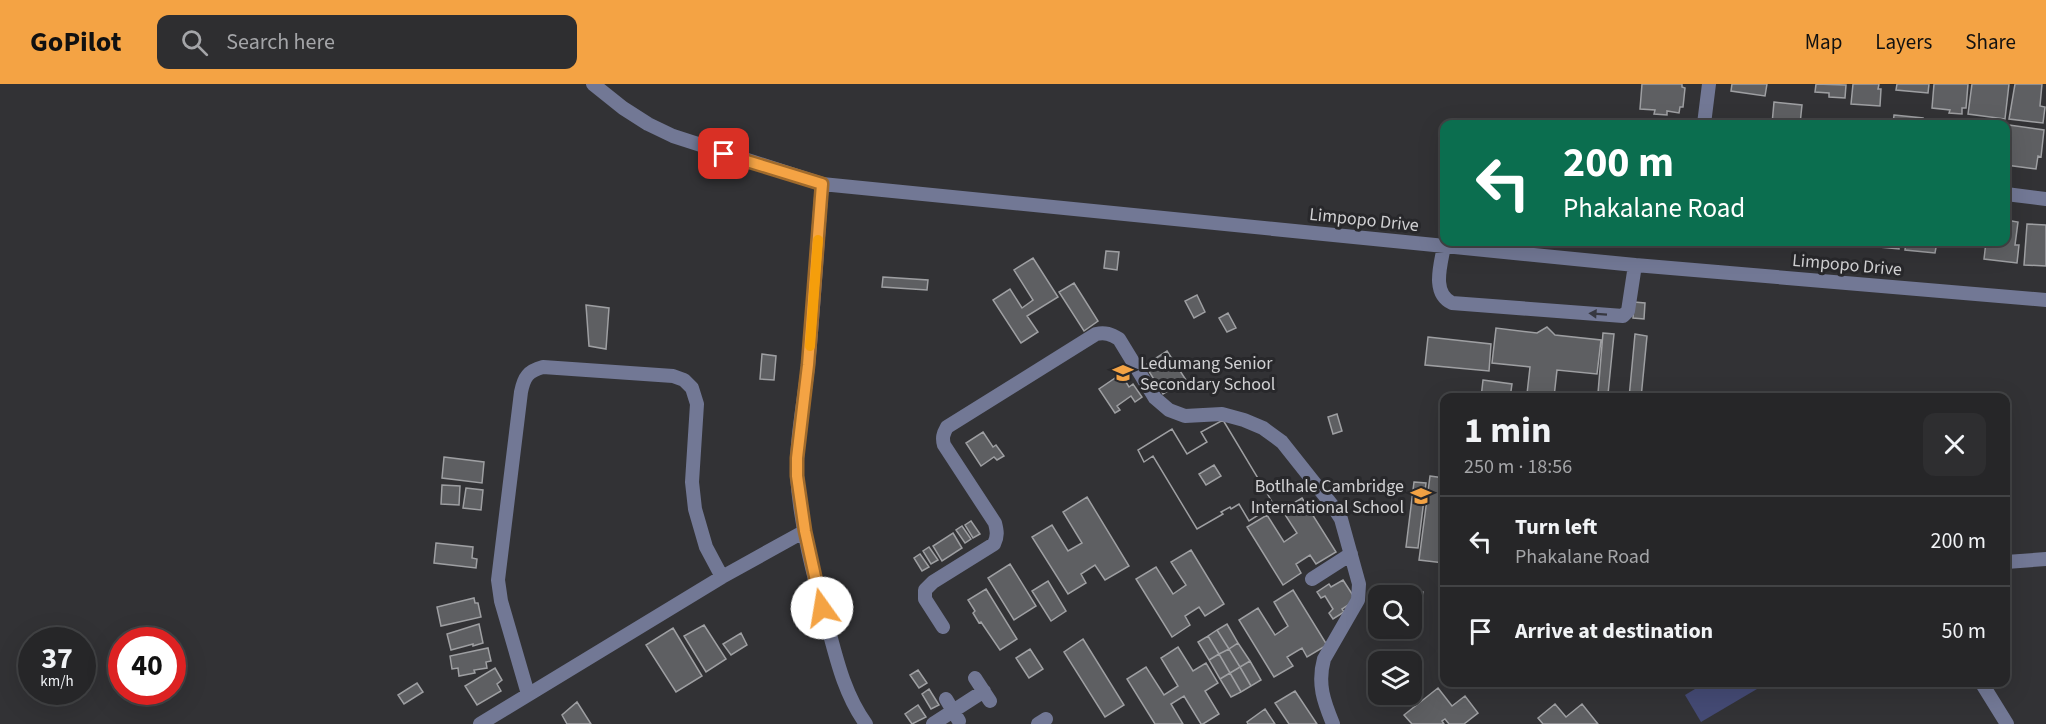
<!DOCTYPE html>
<meta charset="utf-8">
<style>
body{margin:0;font-family:"Source Sans 3",sans-serif;background:#2e2e30;color:#f1f3f6;height:100vh;display:flex;flex-direction:column;font-size:22px;white-space:nowrap}
*{box-sizing:border-box;margin:0}
p{font-size:20px;color:#a4a5a8}
.icon{flex:none;width:33px;height:33px;fill:none;stroke:currentColor;stroke-width:2;stroke-linecap:round;stroke-linejoin:round}
.map{position:relative;flex:1;overflow:hidden}
.drawer{position:absolute;left:1440px;top:309px;width:570px;height:294px;display:flex;flex-direction:column;background:#262628;border-radius:12px;box-shadow:0 6px 24px #0002,0 0 0 2px #424345}
.drawer>*{flex:none}
.hud{position:absolute;left:1440px;top:36px;width:570px;height:126px;border-radius:12px;box-shadow:0 6px 24px #0002,0 0 0 2px #424345;background:#0b6e4f;color:#fff;overflow:hidden}
.controls{position:absolute;left:1368px;top:501px;display:grid;gap:12px}
.controls a{display:grid;place-items:center;width:54px;height:54px;border-radius:12px;background:#262628;box-shadow:0 6px 24px #0002,0 0 0 2px #424345;font-size:30px}
.speed{position:absolute;left:18px;top:543px;display:flex;gap:12px;font-size:30px;font-weight:700;text-align:center}
.speed>*{display:grid;place-content:center;width:78px;height:78px;border-radius:50%;background:#262628;box-shadow:0 6px 24px #0002,0 0 0 2px #424345;line-height:1}
.speed small{font-size:15px;font-weight:400}
.speed .limit{border:9px solid #d22;background:#fff;color:#111}
.pin{position:absolute;display:grid;place-items:center;width:51px;height:51px;color:#fff;margin:-26px;border-radius:12px;box-shadow:0 3px 9px #0006}
.me{position:absolute;width:66px;margin:-33px;rotate:347deg;stroke-linejoin:round;filter:drop-shadow(0 0 4px #0008)}
.turn{display:flex;align-items:center;gap:21px;height:126px;padding:0 24px;font-size:27px}
.turn .icon{width:78px;height:78px;stroke-width:2.5}
.turn b{display:block;font-size:42px;line-height:51px}
.round{display:grid;place-items:center;flex:none;width:63px;height:63px;border-radius:12px;background:#2e2e30}
.summary{display:flex;align-items:center;justify-content:space-between;height:102px;padding:0 24px}
h1{font-size:36px;font-weight:700;line-height:45px}
ul{padding:0;list-style:none}
li{display:flex;align-items:center;gap:18px;height:90px;padding:0 24px;border-top:2px solid #424345}
li div{flex:1}
li b{display:block;font-size:22px}
li em{font-style:normal}
header{display:flex;align-items:center;gap:36px;box-sizing:border-box;height:84px;padding:0 30px;background:#f4a344;color:#111}
header strong{font-size:28px}
nav{display:flex;gap:33px;margin-inline-start:auto;font-size:21px}
.search{width:420px;height:54px;background:#2e2e30;display:flex;align-items:center;gap:15px;box-sizing:border-box;padding:0 21px;border-radius:12px;color:#a4a5a8;font-size:22px}
.map>svg:first-child{display:block}
</style>
<header>
<strong>GoPilot</strong>
<div class="search"><svg class="icon" aria-label="search" viewBox="0 0 24 24"><circle cx="10" cy="10" r="6"/><path d="M15 15l6 6"/></svg>Search here</div>
<nav><a>Map</a><a>Layers</a><a>Share</a></nav>
</header>
<div class="map">
<svg width="2046" height="640" viewBox="0 0 2046 640">
<rect width="100%" height="100%" fill="#323235"/>
<path fill="#444a74" d="M1705 599H1753L1757 605 1701 638 1685 611Z"/>
<path fill="#5e5f62" stroke="#9e9fa2" stroke-width="1.5" fill-rule="evenodd" d="M1642 0H1682V3L1685 4 1683 23H1680L1679 29 1667 27V31L1654 30 1655 26 1640 25Z
M1732 0H1767L1765 12 1731 7Z
M1816 0 1846 1 1845 14 1829 13V9L1815 8Z
M1853 0H1879L1878 5H1881L1880 22 1851 20Z
M1897 0H1929L1928 9 1896 6Z
M1934 0H1968L1966 24H1962V30L1949 29 1950 26 1932 24Z
M1972 0H2009L2005 35 1968 30Z
M2015 0H2042L2040 22 2045 23 2043 39 2009 35Z
M1774 18 1802 21 1800 40H1772Z
M1894 31 1923 34 1922 40H1893Z
M1933 36 1959 38H1966L1965 40H1933Z
M2009 41 2044 46 2041 73 2038 72 2036 85 2006 81Z
M2006 136 2018 138 2015 161H2019L2017 179 1984 175 1986 158H2006Z
M2027 140 2046 141V182L2024 181Z
M1869 158H1899V165L1869 162Z
M1906 158H1937L1935 169 1905 166Z
M1106 167 1119 168 1117 186 1104 184Z
M1033 174 1058 213 1027 232 1038 248 1021 259 993 216 1010 205 1022 224 1033 216 1014 186Z
M883 193 928 196 927 206 882 203Z
M1074 199 1098 237 1084 247 1059 208Z
M1197 211 1205 228 1194 234 1185 217Z
M1634 218 1645 219 1644 235 1633 234Z
M586 221 609 224 606 265 589 262Z
M1228 229 1236 244 1227 248 1219 234Z
M1547 243 1555 251 1601 256 1597 290 1557 286 1554 313 1527 310 1530 283 1492 279 1496 244 1537 249Z
M1603 249 1614 250 1608 310 1598 309Z
M1635 250 1647 252 1641 314H1629Z
M1428 253 1491 260 1489 287 1425 281Z
M1167 267 1186 296 1163 310 1145 281Z
M762 270 776 272 774 296 760 295Z
M1121 290 1129 303 1133 300 1142 313 1135 318 1131 312 1117 322 1120 326 1115 329 1099 305Z
M1483 296 1512 300 1510 314H1481Z
M1337 330 1342 347 1333 350 1328 333Z
M1223 336 1274 421 1249 437 1239 420 1231 425 1230 423 1221 428 1223 430 1197 445 1153 372 1144 378 1138 366 1172 345 1187 370 1207 358 1201 348ZM1214 381 1221 392 1206 401 1199 390Z
M1223 336 1274 421 1249 437 1239 420 1231 425 1230 423 1221 428 1223 430 1197 445 1153 372 1144 378 1138 366 1172 345 1187 370 1207 358 1201 348Z
M983 348 993 363 996 361 1004 372 997 376 994 373 981 382 966 359Z
M444 373 484 378 482 399 442 394Z
M1430 392 1444 394V479L1419 476Z
M1414 398 1426 399 1418 464 1406 463Z
M442 401 460 402 459 421 441 420Z
M466 404 483 406 481 426 463 424Z
M1087 413 1129 482 1105 496 1095 481 1081 490 1086 499 1068 510 1032 453 1052 441 1068 467 1082 459 1063 428Z
M1302 414 1336 468 1316 480 1310 471 1296 480 1301 489 1283 501 1247 443 1267 431 1284 458 1297 449 1282 426Z
M971 437 980 450 973 454 965 441Z
M962 442 971 455 965 459 956 446Z
M953 449 962 464 942 477 933 462Z
M436 459 473 463 472 474 477 475 476 484 434 479Z
M929 463 938 476 931 480 923 467Z
M1191 466 1224 520 1205 532 1199 523 1185 532 1190 541 1172 553 1136 495 1156 483 1173 510 1186 501 1171 478Z
M920 470 929 483 922 487 914 474Z
M1010 480 1036 522 1014 536 988 494Z
M1343 496 1356 516 1342 525 1344 528 1333 535 1329 529 1333 525 1325 512 1321 514 1317 508 1329 500 1331 503Z
M1048 497 1066 527 1051 537 1032 507Z
M986 505 1017 555 1000 566 981 538 979 539 973 529 975 527 968 516Z
M1412 505 1423 508 1421 519 1412 517Z
M1293 506 1327 561 1307 573 1302 564 1287 573 1293 582 1274 593 1239 536 1258 524 1275 551 1288 542 1274 518Z
M474 514 475 519H478L481 533 441 542 437 523Z
M479 540 483 559 473 562V560L451 566 447 550Z
M1227 540 1238 559 1229 565 1217 546Z
M704 541 726 575 706 588 684 552Z
M673 544 702 592 676 608 646 561Z
M1217 546 1229 565 1219 570 1208 552Z
M741 549 747 561 731 571 723 560Z
M1208 552 1219 570 1209 576 1198 558Z
M1083 555 1124 621 1105 633 1064 568Z
M1238 559 1250 577 1240 583 1229 565Z
M1178 563 1193 587 1206 579 1218 599 1205 607 1219 630 1203 640H1201L1184 612 1171 620 1183 640H1155L1127 595 1146 583 1164 611 1178 602 1161 574Z
M488 564 491 577 486 578 487 584 474 586 475 589 459 592 458 584 452 585 450 572Z
M1030 565 1043 585 1029 594 1016 574Z
M1229 565 1240 583 1230 589 1219 570Z
M1219 570 1230 589 1220 595 1209 576Z
M1250 577 1261 596 1251 602 1240 583Z
M1240 583 1251 602 1241 608 1230 589Z
M495 584 502 596 497 600 501 607 477 621 465 602Z
M918 586 927 599 919 604 910 591Z
M1230 589 1241 608 1231 613 1220 595Z
M417 599 423 608 404 620 398 611Z
M1438 604 1452 622 1465 612 1478 629 1464 640H1449L1445 635 1442 637 1444 640H1412L1404 631Z
M929 605 939 621 931 625 922 610Z
M1295 607 1317 640H1289L1275 619Z
M577 618 591 640H567L562 631Z
M1555 620 1566 633 1582 620 1598 640H1543L1538 634Z
M918 621 926 633 912 640 905 630Z
M1265 625 1275 640H1248L1247 638Z"/>
<g fill="none" stroke-linecap="round" stroke-linejoin="round">
<path stroke="#727895" stroke-width="14" d="M593 0 623 24 648 40 673 52 822 100 1635 181 2046 216
M1704 40 1709 0
M822 100C817 161 814 222 808 282 804 318 796 355 797 391 800 442 814 494 828 543 837 577 845 611 866 640
M2006 110 2046 115
M1444 162C1441 180 1431 209 1452 219L1623 232 1628 227 1635 181
M2006 478 2046 475
M1312 495 1351 470
M943 543 925 515V506L933 498 994 460C998 452 997 447 995 439L944 361C942 354 943 350 947 343L1096 250C1105 248 1111 250 1119 255L1155 314 1169 326 1185 332 1222 330 1244 336 1263 344 1282 358 1332 421 1341 435 1359 500 1358 516 1324 575C1317 600 1324 618 1333 640
M975 594 990 617
M1981 598 2007 640
M528 610 501 517 498 496 521 308C524 293 528 287 543 283L673 292 684 296 692 304 697 320 692 398 695 425 706 463 722 493
M946 615 959 637
M480 640 722 493 805 447
M933 640 984 607
M1038 640 1046 635"/>
</g>
<defs><path id="oneway-solid" d="M-6-.8H1V-3.2L6.5 0L1 3.2V.8H-6Z" transform="scale(1.5)"/></defs>
<use fill="#373840" href="#oneway-solid" transform="translate(1598 230) rotate(-176)"/>
<g fill="none" stroke-linecap="round" stroke-linejoin="round">
<g stroke="#9f6a2c" stroke-width="15">
<path id="route" d="M724 70 822 100 808 281 797 374V392L805 447 822 524"/>
</g>
<use href="#route" stroke="#f4a344" stroke-width="10"/>
<path stroke="#f59e0b" stroke-width="10" d="M810 262 818 156"/>
</g>
<defs>
<g id="school-bare" transform="scale(1.62)"><path d="M0-5L7-2L0 1L-7-2ZM-4 1L0 2.5L4 1V4Q0 6-4 4Z" fill="#f4a344" stroke="#28282b" stroke-width="2.5" paint-order="stroke"/></g>
</defs>
<g fill-rule="evenodd">
<use href="#school-bare" x="1123" y="289"/>
<use href="#school-bare" x="1421" y="412"/>
</g>
<g text-anchor="middle" dominant-baseline="central" stroke-width="6" stroke-linejoin="round" paint-order="stroke">
<g font-size="18" fill="#d1d1d3" stroke="#28282b">
<text transform="translate(1364 136) rotate(6)">Limpopo Drive</text>
<text transform="translate(1847 181) rotate(5)">Limpopo Drive</text>
</g>
<g font-size="18" fill="#d1d1d3" stroke="#28282b" text-anchor="start">
<text x="1140" y="279">Ledumang Senior<tspan x="1140" dy="21">Secondary School</tspan></text>
<text x="1404" y="402" text-anchor="end">Botlhale Cambridge<tspan x="1404" dy="21">International School</tspan></text>
</g>
</g>
</svg>
<div class="controls">
<a><svg class="icon" aria-label="search" viewBox="0 0 24 24"><circle cx="10" cy="10" r="6"/><path d="M15 15l6 6"/></svg></a>
<a><svg class="icon" aria-label="layers" viewBox="0 0 24 24"><path d="M12 4l9 5-9 5-9-5zM3 14l9 5 9-5"/></svg></a>
</div>
<div class="speed"><div>37<small>km/h</small></div><div class="limit">40</div></div>
<div class="pin" style="left:724px;top:70px;background:#d93025"><svg class="icon" aria-label="arrive" viewBox="0 0 24 24"><path d="M6 21V4h12l-3 4 3 4H6"/></svg></div>
<svg class="me" style="left:822px;top:524px" viewBox="-20 -20 40 40"><circle r="19" fill="#fff"/><path d="M0-13L10 11 0 6-10 11z" fill="#f4a344"/></svg>
<div class="hud">
<div class="turn"><svg class="icon" aria-label="left" viewBox="0 0 24 24"><path d="M17 20v-9H6M10 6l-5 5 5 5"/></svg><div><b>200 m</b>Phakalane Road</div></div>
</div>
<section class="drawer">
<div class="summary"><div><h1>1 min</h1><p>250 m · 18:56</p></div><a class="round"><svg class="icon" aria-label="close" viewBox="0 0 24 24"><path d="M6 6l12 12M18 6L6 18"/></svg></a></div>
<ul>
<li><svg class="icon" aria-label="left" viewBox="0 0 24 24"><path d="M17 20v-9H6M10 6l-5 5 5 5"/></svg><div><b>Turn left</b><p>Phakalane Road</p></div><em>200 m</em></li>
<li><svg class="icon" aria-label="arrive" viewBox="0 0 24 24"><path d="M6 21V4h12l-3 4 3 4H6"/></svg><div><b>Arrive at destination</b></div><em>50 m</em></li>
</ul>
</section>
</div>
